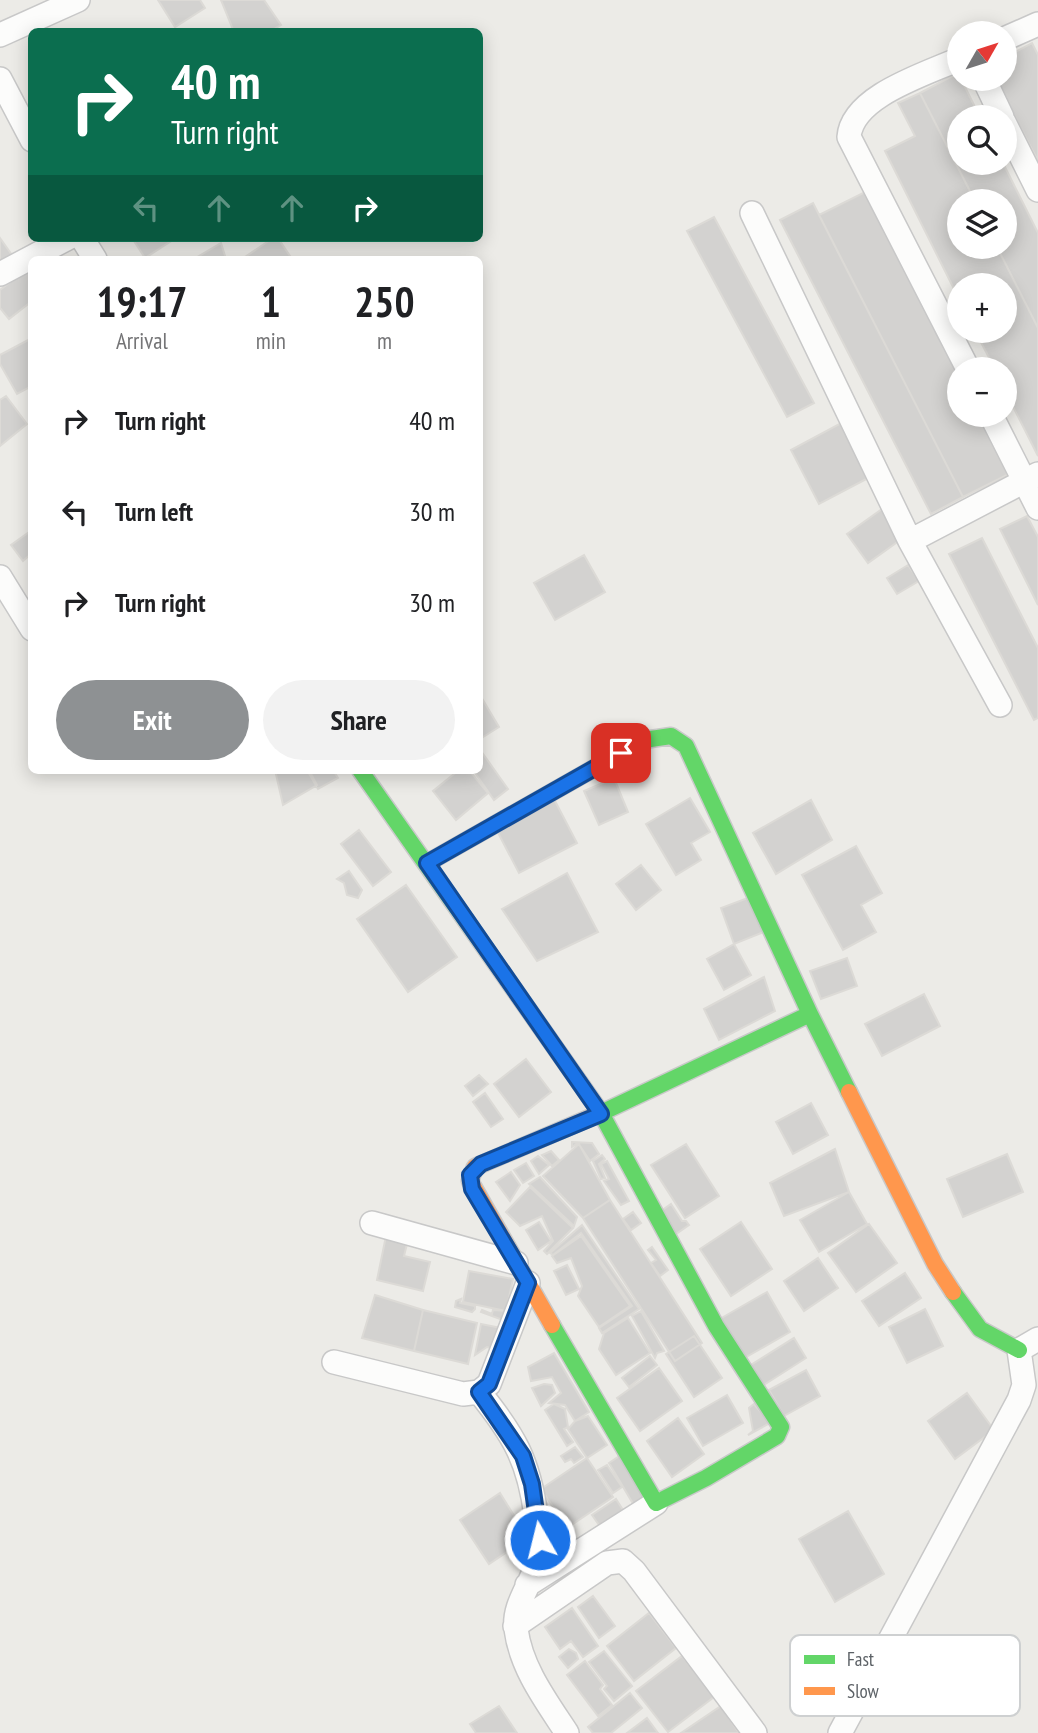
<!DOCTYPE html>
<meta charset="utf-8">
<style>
body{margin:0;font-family:"PT Sans Narrow",sans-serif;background:#f2f2f2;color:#202124;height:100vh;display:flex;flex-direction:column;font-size:26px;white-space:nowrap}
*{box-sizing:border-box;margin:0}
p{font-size:23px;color:#757577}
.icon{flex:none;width:38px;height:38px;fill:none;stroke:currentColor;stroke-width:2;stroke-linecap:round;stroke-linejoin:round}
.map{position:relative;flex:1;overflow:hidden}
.drawer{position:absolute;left:28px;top:256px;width:455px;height:518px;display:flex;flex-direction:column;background:#fff;border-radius:10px;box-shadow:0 4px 18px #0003}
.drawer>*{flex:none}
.top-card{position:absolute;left:28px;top:28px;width:455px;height:214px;border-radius:10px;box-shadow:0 4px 18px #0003;background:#0b6e4f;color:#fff;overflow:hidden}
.needle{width:46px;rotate:51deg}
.fabs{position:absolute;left:947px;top:21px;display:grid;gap:14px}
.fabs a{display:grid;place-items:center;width:70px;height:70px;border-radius:50%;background:#fff;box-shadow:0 4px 18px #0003;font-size:35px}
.pin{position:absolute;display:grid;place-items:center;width:60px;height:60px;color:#fff;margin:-30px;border-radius:14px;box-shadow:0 4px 10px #0006}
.me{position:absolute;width:77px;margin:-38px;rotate:352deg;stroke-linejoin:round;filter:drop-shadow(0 0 5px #0008)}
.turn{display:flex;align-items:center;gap:24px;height:147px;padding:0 28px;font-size:32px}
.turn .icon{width:91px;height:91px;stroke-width:2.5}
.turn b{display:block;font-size:49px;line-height:60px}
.lanes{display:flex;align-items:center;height:66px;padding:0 28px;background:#0003;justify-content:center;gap:35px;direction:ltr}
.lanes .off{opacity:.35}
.eta{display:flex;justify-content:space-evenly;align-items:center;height:119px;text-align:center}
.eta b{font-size:42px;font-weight:600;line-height:49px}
.button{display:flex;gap:14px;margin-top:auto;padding:14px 28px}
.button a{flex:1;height:80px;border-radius:42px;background:#8e9193;color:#fff;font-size:28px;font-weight:600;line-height:80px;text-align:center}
.button a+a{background:#f2f2f2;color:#202124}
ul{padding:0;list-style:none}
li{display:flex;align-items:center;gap:21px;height:91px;padding:0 28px}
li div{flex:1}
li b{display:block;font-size:26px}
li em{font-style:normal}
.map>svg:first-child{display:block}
</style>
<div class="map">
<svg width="1038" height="1733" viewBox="0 0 1038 1733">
<rect width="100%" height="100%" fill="#ecebe7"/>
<path fill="#d3d2d0" stroke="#dcdad6" stroke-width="2" d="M158 0H200L205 8 175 27Z
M221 0H264L281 25 269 32H234Z
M1032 43 1038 55V161L995 79H1004V58Z
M958 73 980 117H959V163H1003L1038 233V328L997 247H1004V201H975L920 93Z
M920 93 975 201H959V247H997L1038 328V456L1004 389V369H995L975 331H1004V285H959V299L885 151 915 136 898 103Z
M865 192 959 376V415H979L1009 474 963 497 819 215Z
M813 203 963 497 931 514 780 220Z
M714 217 814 403 787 417 687 231Z
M0 238 12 255 0 264Z
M132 238H176L145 258Z
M273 238H278L292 259H242Z
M221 243 226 259H194Z
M32 265V301L9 319 0 308V290Z
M32 338V386L17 394 0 364V355Z
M6 396 27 424 0 446V400Z
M843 422 872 476 819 504 791 450Z
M882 509 903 538 868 563 847 534Z
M1027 516 1038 537V605L1000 529Z
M32 530V553L23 561 11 545Z
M982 538 1038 648V718L1034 720 949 554Z
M584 555 605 592 555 620 534 583Z
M908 565 919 581 897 594 887 578Z
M480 695 499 727 480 739Z
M481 751 508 789 494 800 473 770H480Z
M275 770H309L317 785 283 805Z
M307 770H333L338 778 318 789Z
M459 770H469L488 793 456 820 433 791Z
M614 778 628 812 599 825 584 791Z
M690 798 710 832 691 843 701 860 676 875 646 824Z
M554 799 577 843 519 873 496 829Z
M811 800 832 840 776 874 753 833Z
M359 830 391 872 373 886 341 844Z
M856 846 882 893 861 905 876 932 843 950 802 875Z
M641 865 661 890 636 910 616 884Z
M349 871 362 890 358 898 347 895 344 883 337 879Z
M567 873 598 932 537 961 502 909Z
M406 885 457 957 408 992 357 919Z
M753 896 766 931 734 944 721 908Z
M734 944 751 975 724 990 707 959Z
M847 958 857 986 821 999 810 971Z
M764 977 775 1011 719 1040 704 1009Z
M924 994 940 1026 882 1056 865 1024Z
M526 1059 551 1092 519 1117 494 1084Z
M479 1075 488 1084 473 1096 465 1086Z
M485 1093 503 1119 491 1127 473 1102Z
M811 1103 828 1135 793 1154 776 1122Z
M572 1142 592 1143 599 1154 590 1161 578 1143 572 1147Z
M579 1144 610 1200 583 1218 543 1176Z
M686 1144 719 1196 685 1218 651 1165Z
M835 1149 849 1192 784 1216 770 1183Z
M551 1151 559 1160 552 1166 542 1155Z
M1007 1154 1023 1192 963 1217 947 1179Z
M602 1155 605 1159 599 1164 605 1178 601 1179 593 1161Z
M538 1156 549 1165 539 1174 531 1161Z
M607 1161 629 1201 621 1205 604 1181 609 1179 601 1164Z
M526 1163 534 1176 523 1183 514 1170Z
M511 1172 520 1185 510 1201 496 1182Z
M540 1177 577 1217 574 1226 529 1184Z
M530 1187 573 1228 547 1254 544 1251 553 1241 542 1216 520 1226 506 1212Z
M849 1192 867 1224 819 1252 800 1220Z
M610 1200 702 1343 675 1361 583 1218Z
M671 1204 682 1221H686L689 1225 676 1234 661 1211Z
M633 1212 641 1223 631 1230 623 1219Z
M539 1222 551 1241 538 1250 526 1230Z
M741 1222 772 1269 731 1296 700 1249Z
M869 1224 897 1263 856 1292 828 1253Z
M582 1225 639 1309 602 1333 599 1328 632 1306 581 1233 553 1255 550 1253Z
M386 1236 408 1240 404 1256 430 1262 423 1291 377 1280Z
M581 1236 630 1306 599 1327 578 1296 582 1286 571 1258 557 1263 552 1256Z
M652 1247 668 1270 660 1276 651 1263 656 1260 648 1250Z
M818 1258 838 1288 804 1311 784 1281Z
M567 1265 579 1289 566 1295 554 1271Z
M469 1271 513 1279 506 1311 463 1302Z
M905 1273 921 1298 879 1326 862 1301Z
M767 1292 790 1332 741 1360 718 1320Z
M375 1295 423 1310 414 1351 362 1338Z
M461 1299 460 1303 475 1306V1309L472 1312 455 1307 456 1301Z
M925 1309 943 1346 907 1363 889 1327Z
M423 1310 477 1323 468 1364 414 1351Z
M482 1310 492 1314 493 1310 508 1311 511 1323 481 1312Z
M641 1311 664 1351 657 1353 655 1358 632 1316Z
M628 1318 650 1353 616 1375 599 1349 604 1333Z
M481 1324 506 1329 502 1350 487 1347 475 1355Z
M694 1336 722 1378 694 1397 666 1354Z
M794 1338 806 1358 759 1388 746 1368Z
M554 1353 589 1412 575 1421 565 1405 549 1403 561 1393 552 1377 531 1381 528 1367Z
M650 1356 657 1365 629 1387 622 1378Z
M659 1368 682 1401 640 1431 617 1398Z
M806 1370 820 1396 784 1416 769 1390Z
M544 1384 552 1385 555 1393 541 1406 532 1388Z
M967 1393 994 1430 955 1459 928 1421Z
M727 1395 743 1423 703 1446 687 1418Z
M554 1404 565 1409 568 1427 564 1429 573 1442 567 1446 545 1410Z
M754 1404 770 1423 748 1435 753 1431 749 1408Z
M588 1416 607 1445 587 1458 568 1429 575 1421Z
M678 1418 704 1454 672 1477 647 1441Z
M575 1447 583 1457 574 1463 571 1459 565 1462 561 1456Z
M621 1455 648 1499 635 1507 609 1463Z
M587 1458 613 1497 567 1528 541 1489Z
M607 1465 622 1487 613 1493 598 1470Z
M500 1493 528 1538 489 1564 460 1520Z
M616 1499 623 1510 599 1525 592 1515Z
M848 1511 884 1574 835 1602 799 1539Z
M593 1596 615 1626 599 1638 578 1607Z
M572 1608 598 1646 583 1657 571 1641 560 1649 545 1627Z
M649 1613 676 1648 634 1681 607 1646Z
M569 1649 576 1653 578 1659 568 1668 559 1657Z
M604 1651 632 1686 614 1701 604 1689 607 1686 589 1662Z
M682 1656 714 1697 668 1732 636 1691Z
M585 1661 603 1685 600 1689 612 1705 598 1716 567 1675Z
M630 1693 642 1708 611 1733H593L588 1727Z
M499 1706 517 1733H476L470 1724Z
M721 1706 739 1733H681Z
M647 1718 658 1733H627Z"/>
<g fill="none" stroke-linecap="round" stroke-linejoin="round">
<g stroke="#c8c8c8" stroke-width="26">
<path id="street" d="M0 35 78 0
M1004 39 1038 24
M959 59C926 74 852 96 849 137L968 369
M0 79 32 140
M984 79 1002 117
M1004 122 1038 190
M752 213 910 541 1000 705
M82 238 95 259
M0 274 68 238
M991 415 1038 508
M910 541 1038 474
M0 577 32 629
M372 1223 516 1263
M334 1362 463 1394 479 1392 489 1384 528 1283
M479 1392C514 1435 529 1461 536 1516 538 1532 541 1547 537 1563 531 1585 513 1605 516 1629 521 1668 546 1701 567 1733
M527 1585 656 1503
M515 1626 607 1563 623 1561 634 1571 755 1733
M840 1733 1019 1400 1024 1385 1019 1350 1038 1339"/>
</g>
<g stroke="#c9c9c9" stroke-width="19">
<path id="fast" d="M360 770 601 1113 810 1014 849 1092
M427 863 644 740 671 736 686 746 810 1014
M953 1292 980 1329 1019 1350
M552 1325 656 1503 706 1478 777 1436 781 1427 716 1326 601 1113"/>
</g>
<g stroke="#c9c9c9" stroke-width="19">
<path id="slow" d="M849 1092 935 1264 953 1292
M552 1325 470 1181 475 1167 601 1113"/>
</g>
<use href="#street" stroke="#fcfcfb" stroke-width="23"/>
<use href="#fast" stroke="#63d668" stroke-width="16"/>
<use href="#slow" stroke="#ff974d" stroke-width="16"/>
</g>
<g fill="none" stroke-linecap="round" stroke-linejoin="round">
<g stroke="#114b97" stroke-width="18">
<path id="route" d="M540 1540 532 1484 523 1456 479 1392 489 1384 528 1283 472 1189 470 1175 481 1164 601 1114 427 863 621 753"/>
</g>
<use href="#route" stroke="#1a73e8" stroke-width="12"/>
</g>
<rect x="790" y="1635" width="230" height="81" rx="10" fill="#fff" stroke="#ced0d1" stroke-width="2"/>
<rect x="804" y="1655" width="31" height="9" fill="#63d668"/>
<rect x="804" y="1687" width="31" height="8" fill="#ff974d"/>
<g font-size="19" fill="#5c6166">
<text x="847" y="1666">Fast</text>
<text x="847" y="1698">Slow</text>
</g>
</svg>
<div class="fabs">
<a><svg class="needle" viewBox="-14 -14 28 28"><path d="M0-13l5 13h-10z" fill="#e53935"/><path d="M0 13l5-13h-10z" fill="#757577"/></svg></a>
<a><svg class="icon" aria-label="search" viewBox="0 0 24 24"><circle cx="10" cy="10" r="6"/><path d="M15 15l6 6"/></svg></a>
<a><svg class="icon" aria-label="layers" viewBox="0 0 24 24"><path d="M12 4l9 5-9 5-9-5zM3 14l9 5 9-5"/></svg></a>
<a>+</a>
<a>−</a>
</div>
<div class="pin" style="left:621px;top:753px;background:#d93025"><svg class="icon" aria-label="arrive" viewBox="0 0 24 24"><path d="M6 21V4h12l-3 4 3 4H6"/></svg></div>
<svg class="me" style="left:540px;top:1540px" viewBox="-20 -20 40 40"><circle r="17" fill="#1a73e8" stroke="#fff" stroke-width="3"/><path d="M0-11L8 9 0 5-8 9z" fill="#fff"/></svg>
<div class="top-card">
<div class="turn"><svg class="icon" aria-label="right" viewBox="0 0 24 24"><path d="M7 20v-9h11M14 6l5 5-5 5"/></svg><div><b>40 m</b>Turn right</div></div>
<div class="lanes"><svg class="icon off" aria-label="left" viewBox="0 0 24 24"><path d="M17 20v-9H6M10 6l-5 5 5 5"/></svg><svg class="icon off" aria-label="ahead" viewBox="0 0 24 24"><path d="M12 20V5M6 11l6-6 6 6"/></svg><svg class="icon off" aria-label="ahead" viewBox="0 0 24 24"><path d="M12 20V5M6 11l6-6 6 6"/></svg><svg class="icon" aria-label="right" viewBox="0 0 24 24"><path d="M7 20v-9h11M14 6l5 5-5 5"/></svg></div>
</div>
<section class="drawer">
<div class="eta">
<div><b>19:17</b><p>Arrival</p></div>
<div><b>1</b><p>min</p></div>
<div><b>250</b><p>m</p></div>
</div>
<ul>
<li><svg class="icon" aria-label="right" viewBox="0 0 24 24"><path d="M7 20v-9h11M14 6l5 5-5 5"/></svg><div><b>Turn right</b></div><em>40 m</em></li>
<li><svg class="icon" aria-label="left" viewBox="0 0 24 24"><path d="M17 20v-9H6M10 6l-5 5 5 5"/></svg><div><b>Turn left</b></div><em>30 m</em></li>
<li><svg class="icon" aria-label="right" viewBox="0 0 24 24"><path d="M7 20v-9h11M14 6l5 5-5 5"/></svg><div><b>Turn right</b></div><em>30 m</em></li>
</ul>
<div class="button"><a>Exit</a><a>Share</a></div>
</section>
</div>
